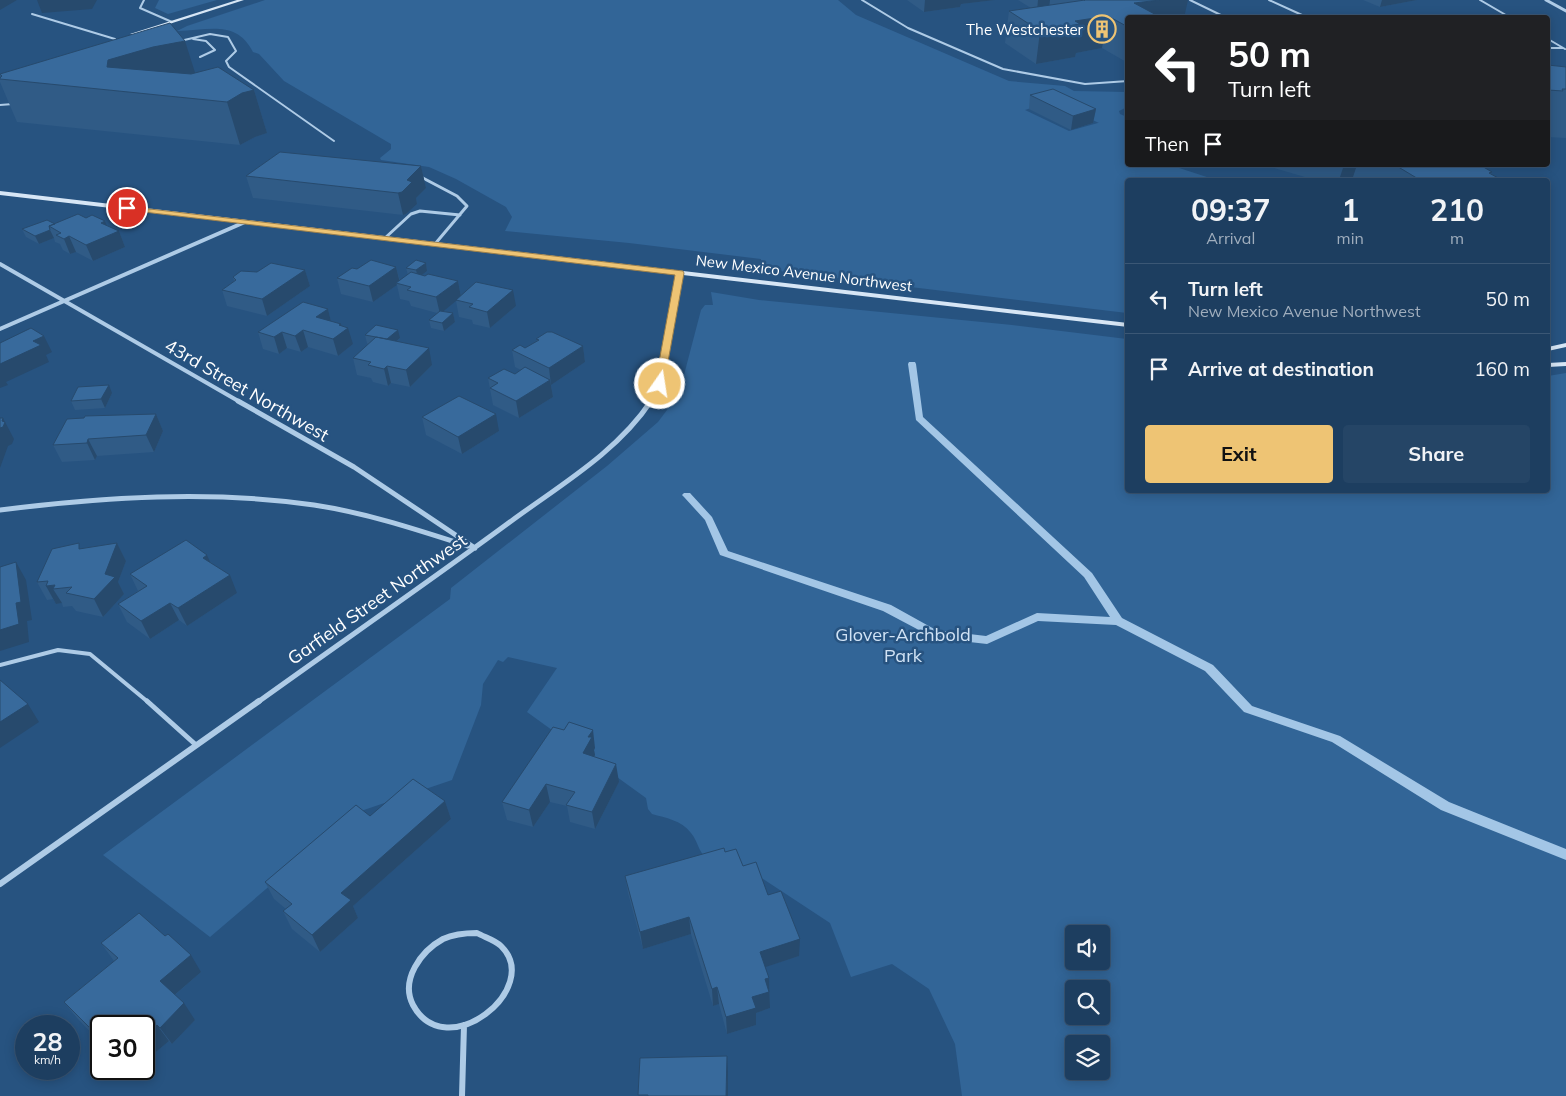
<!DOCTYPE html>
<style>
body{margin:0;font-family:Mulish,sans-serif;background:#254566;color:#f1f3f6;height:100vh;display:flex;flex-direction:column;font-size:19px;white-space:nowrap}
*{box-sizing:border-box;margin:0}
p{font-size:16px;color:#a0aebd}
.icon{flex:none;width:28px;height:28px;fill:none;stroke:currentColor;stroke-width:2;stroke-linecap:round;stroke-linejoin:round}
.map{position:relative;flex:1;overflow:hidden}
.drawer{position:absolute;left:1125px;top:178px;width:425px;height:315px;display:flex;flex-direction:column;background:#1d3e60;border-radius:5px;box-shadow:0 2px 12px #0003,0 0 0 1px #3b5775}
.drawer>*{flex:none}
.top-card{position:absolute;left:1125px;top:15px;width:425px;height:152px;border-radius:5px;box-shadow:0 2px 12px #0003,0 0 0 1px #3b5775;background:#202124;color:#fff;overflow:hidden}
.fabs{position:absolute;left:1065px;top:925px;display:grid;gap:10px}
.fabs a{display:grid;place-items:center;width:45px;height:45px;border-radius:5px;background:#1d3e60;box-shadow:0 2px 12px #0003,0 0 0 1px #3b5775;font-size:25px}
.speed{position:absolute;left:15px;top:1015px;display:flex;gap:10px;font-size:25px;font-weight:700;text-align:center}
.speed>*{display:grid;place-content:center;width:65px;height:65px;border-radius:50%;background:#1d3e60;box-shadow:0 2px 12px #0003,0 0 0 1px #3b5775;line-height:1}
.speed small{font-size:12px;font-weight:400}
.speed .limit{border:2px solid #111;border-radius:8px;background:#fff;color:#111}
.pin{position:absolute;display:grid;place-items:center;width:42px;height:42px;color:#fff;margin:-21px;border:2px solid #fff;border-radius:50%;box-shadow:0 1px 5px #0007}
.me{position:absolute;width:55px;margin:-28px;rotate:13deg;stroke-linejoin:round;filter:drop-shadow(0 0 4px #0008)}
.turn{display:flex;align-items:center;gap:18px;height:105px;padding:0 20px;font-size:22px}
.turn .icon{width:65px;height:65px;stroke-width:2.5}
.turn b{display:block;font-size:35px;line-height:42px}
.then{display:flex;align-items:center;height:48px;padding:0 20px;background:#0003;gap:10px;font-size:19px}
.eta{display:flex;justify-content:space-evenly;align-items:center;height:85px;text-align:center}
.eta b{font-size:30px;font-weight:700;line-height:35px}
.primary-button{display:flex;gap:10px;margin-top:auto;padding:10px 20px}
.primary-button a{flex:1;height:58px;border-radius:5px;background:#eec474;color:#111;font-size:20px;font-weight:700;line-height:58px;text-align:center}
.primary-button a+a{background:#254566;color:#f1f3f6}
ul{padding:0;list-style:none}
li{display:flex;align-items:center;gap:15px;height:70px;padding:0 20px;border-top:1px solid #3b5775}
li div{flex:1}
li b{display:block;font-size:19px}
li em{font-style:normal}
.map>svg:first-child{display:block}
</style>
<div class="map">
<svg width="1566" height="1096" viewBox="0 0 1566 1096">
<rect width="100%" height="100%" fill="#275380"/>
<path fill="#326597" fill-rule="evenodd" d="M159 0H217L168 14 155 8Z
M265 0H838L856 15 1009 81 1065 86 1074 91 1127 92V107L1119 111 1120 114 1127 117 1128 165H1170L1216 180H1128L1127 313 761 269V259L629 243 505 231 512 217 506 207 456 179 429 167 381 160 380 158 391 149V144L284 81 259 54 253 52C236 19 208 31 177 31L187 26ZM1052 101 1099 123H1098L1069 131 1025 110Z
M711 292 759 300 1012 325 1127 339 1128 490H1548V376L1566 373V1096H962L955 1044 929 989 892 964 851 977 830 923 725 854 708 860C697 850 699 843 691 833 681 820 666 818 652 814L648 809 646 798 527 712 557 668 508 657 503 662 498 660 483 684 481 705 452 780 355 813 210 937 103 855 450 599 451 588 607 466 658 422 679 394 701 310 705 305H713ZM1074 934H1101V961H1074ZM1074 989H1101V1016H1074ZM1074 1044H1101V1071H1074Z"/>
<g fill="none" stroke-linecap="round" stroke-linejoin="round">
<path fill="#a3c6e6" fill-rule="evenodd" d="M909 362H915L916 364 923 417 1092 573 1122 618 1213 665 1252 706 1340 736 1449 802 1566 849V860L1441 810 1332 742 1244 712 1205 671 1116 625 1038 621 987 644 934 638 883 611 720 555 705 520 684 497 682 495 684 493H690L712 517 728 551 891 605 936 630 986 636 1037 613 1110 617 1084 577 916 420 908 364Z"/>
<path stroke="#aecbe6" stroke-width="2" d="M144 0 140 8 172 22
M862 0 908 28 1003 69 1085 84 1128 81
M1190 0 1227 18
M1269 0 1302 15
M1480 0 1511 18
M32 14 115 39
M1257 18 1284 15 1313 18
M193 39 206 41 215 50 200 57
M1548 39 1565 49
M180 41 210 34 228 37 236 51 226 61 229 67 334 141
M1548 48H1563
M0 105 13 104"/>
<path stroke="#aecbe6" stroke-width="3" d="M421 177 457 196 467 206 435 244
M385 238 411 214 420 211 460 215"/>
<path stroke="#aecbe6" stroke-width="4" d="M0 665 58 650 90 654 148 702"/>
<path stroke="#aecbe6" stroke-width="5" d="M147 701 196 745"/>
<path stroke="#aecbe6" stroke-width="3" d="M1546 0 1566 11"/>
<path stroke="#aecbe6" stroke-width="4" d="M0 264 240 402
M0 329 245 222
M650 402 659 384 679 273"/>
<path stroke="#aecbe6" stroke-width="5" d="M238 401 354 467 475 548
M0 510C104 497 210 490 314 505 367 513 418 530 468 546
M258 702C343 641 430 581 514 519 562 484 618 451 651 401"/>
<path stroke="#aecbe6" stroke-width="6" d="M0 884 259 701
M477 933C484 937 495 940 501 946 544 988 446 1066 413 1005 400 980 421 951 443 939 454 934 466 933 477 933Z
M462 1096 464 1025"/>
<path fill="#d7e6f5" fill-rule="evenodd" d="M237 0H244L135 35 130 34Z
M0 191 1128 323V327L0 195Z
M1566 343V347L1548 351V347Z
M1566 362V366L1548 367V363Z"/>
</g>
<path fill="#305b86" d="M907 0H995L961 4 960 7 924 12Z
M1018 0H1188L1128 18V63L1102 48 1076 53 1075 57 1036 64 1005 43 1009 11 1031 8Z
M1363 0H1417L1380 7Z
M1548 65 1566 67V138L1548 137Z
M195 73 254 90 267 133 255 137 240 145 17 122 0 82V78L1 77 0 74Z
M1030 95 1096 109 1093 123 1071 130 1029 109Z
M1264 165H1480L1492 172 1491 174 1502 180H1315Z
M421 166 426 188 416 198 417 204 406 214 403 215 253 198 246 176Z
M86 218 106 225 119 231 125 247 93 261 76 252 70 254 63 250 60 244 55 242 54 238 39 244 26 237 22 229Z
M426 263 427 271 422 275 458 281 461 296 516 306 490 328 473 324 472 320 459 317 456 301 443 311 453 313 455 322 444 331 431 328 429 320 437 313 411 306 409 301 400 299 397 285 373 302 341 294 337 278 357 269 396 267 400 281 408 275 406 268Z
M305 270 310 286 267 316 227 306 222 290 234 281 233 277 257 272Z
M328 309 331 322 341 326 353 344 338 356 308 347 301 352 287 348 279 354 263 349 258 332Z
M365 335 400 338 397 341 432 365 410 387 391 383 388 386 373 382 371 378 357 375 353 358 368 344 367 343Z
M536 339 583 346 585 362 551 385 553 397 519 418 493 405 488 378 515 374 521 370 515 367 512 350 525 348 537 341Z
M112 393 105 408 75 410 71 401Z
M156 414 163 431 154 452 97 456 95 460 62 462 53 445Z
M422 417 499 431 462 454 426 435Z
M117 543 126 561 118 582 124 594 103 617 76 611 72 606 63 607 62 603 56 604 53 599 47 600 37 582 82 548Z
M211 562 237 593 187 626 179 620 150 639 127 622 118 604 138 591 130 574Z
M595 748 594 750 595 755 594 757 619 782 595 829 570 822 567 806 550 802 533 827 507 820 502 802Z
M445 801 451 819 353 906 358 918 320 952 292 929 283 911 286 909 274 899 265 882 370 816Z
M725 852 743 866 768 895 799 956 765 967 769 978 770 1008 756 1013V1025L727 1034 719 1004 713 1006 691 934 643 949 628 893 625 876Z
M165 936 201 972 175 995 195 1020 172 1044 169 1041 151 1056 144 1049V1026H101V1043L77 1018 64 1002 114 961 101 943Z"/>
<path fill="#274a6d" d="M0 0H17L0 10Z
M37 0H97L92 9 42 13Z
M925 0H995L961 4 960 7 924 12Z
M1038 0H1050L1049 9 1037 11Z
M1160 0H1188L1184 18H1131L1134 3Z
M1382 0H1417L1380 7Z
M1108 16 1102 48 1076 53 1075 57 1036 64 1040 31 1075 21Z
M185 41 198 82 107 67 108 60 153 47Z
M254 90 267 133 255 137 240 145 227 102 242 93Z
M1096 109 1093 123 1071 130 1073 116Z
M1344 165H1357L1352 180H1339Z
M421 166 426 188 416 198 417 204 406 214 403 215 398 193 407 180Z
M105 221 110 235 119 231 125 247 93 261 86 245 101 223Z
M50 230 54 238 39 244 35 236Z
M69 236 76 252 70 254 64 239Z
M426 263 427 271 418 278 416 270Z
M396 267 400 283H396L397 285 373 302 369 286Z
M305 270 310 286 267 316 262 299Z
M458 281 461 297 440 314 436 297Z
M513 290 516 306 490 328 487 312Z
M328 309 332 326 316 317Z
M453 313 455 322 444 331 442 323Z
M341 324 343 332 348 328 353 344 338 356 333 339 339 325Z
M303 330 308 347 301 352 295 336Z
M398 330 400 338 388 348 386 340Z
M282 332 287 348 279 354 274 337Z
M44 336 52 352 46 355 49 362 6 382 8 385 0 388V364L33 341Z
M583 346 585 362 551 385 549 368Z
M429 348 432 365 410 387 406 370Z
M387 366 391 383 388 386 384 369Z
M550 380 553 397 519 418 516 401Z
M109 385 112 393 105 408 101 399Z
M156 414 163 431 154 452 146 435Z
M496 414 499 431 462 454 458 437Z
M3 418 14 439 12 444 8 446 0 468V428Z
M88 439 97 456 95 460 87 443Z
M117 543 126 561 118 582 124 594 103 617 94 599Z
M207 555 215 573 203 558Z
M16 562 26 580 32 620 27 621 29 642 0 651V630L16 603Z
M230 575 237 593 187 626 178 608Z
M55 585 53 589 62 603 56 604 46 586Z
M170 603 179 620 150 639 141 621Z
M28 704 39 722 0 748V722Z
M593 730 595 748 594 750 595 755 586 771 583 753 588 737Z
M616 764 619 782 595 829 592 812Z
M546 784 550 802 533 827 529 810Z
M445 801 451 819 353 906 358 918 320 952 312 935 341 893Z
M689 917 691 934 643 949 640 932Z
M800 939 799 956 760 969V952Z
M191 955 201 972 171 998 160 981Z
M769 978 770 1008 756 1013V1025L727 1034 726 1017 752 997 765 979Z
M717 987 719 1004 713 1006 712 989Z
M184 1003 195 1020 172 1044 160 1028Z
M115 1016 122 1026H103Z
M157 1025 169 1041 151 1056 144 1047V1036Z
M101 1028V1041L95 1033Z
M727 1056 728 1072V1096H726Z"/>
<path fill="#386a9c" stroke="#274a6d" d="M1084 0H1160L1134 3 1162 18H1128V27L1108 16 1075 21 1080 24 1040 31 1009 11 1085 0Z
M170 23 185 41 153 47 108 60 107 67 191 74 218 67 254 90 242 93 227 102 0 79V78L2 76 0 74Z
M1548 65 1566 67V89H1562L1563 91 1548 90Z
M1053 89 1096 109 1073 116 1030 95Z
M280 152 421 166 407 180 412 182 402 192 398 193 246 176Z
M1395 165H1480L1492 172 1489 173 1502 180H1420Z
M78 214 86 218 92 215 105 221 101 223 119 231 86 245 69 236 64 239 56 235 61 233 49 226Z
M47 220 55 224 49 226 50 230 35 236 22 229Z
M371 260 396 267 369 286 337 278 352 268 357 269Z
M416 260 426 263 416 270 406 268Z
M271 263 305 270 262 299 222 290 236 280 233 277 241 271 257 272Z
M411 272 425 276 428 274 458 281 436 297 407 290 411 287 396 283Z
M476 282 513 290 487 312 469 307 473 304 456 300Z
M303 302 328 309 316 317 341 324 339 325 348 328 333 339 303 330 295 336 282 332 274 337 258 332Z
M440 311 453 313 442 323 429 320Z
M376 325 398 330 387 339 365 335Z
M31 328 44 336 33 341 41 345 0 364V343Z
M547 332H552L583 346 549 368 512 350 520 345 525 348 539 340 536 339Z
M376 337 429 348 406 370 387 366 384 369 368 365 371 362 353 358Z
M525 367 550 380 516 401 490 388 498 383 488 378 504 369 515 374Z
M109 385 101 399 71 401 78 387Z
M459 396 496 414 458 437 422 417Z
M156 414 146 435 88 439 87 443 53 445 67 419 84 418 85 416Z
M0 418H3L2 421 5 422 3 427 0 428Z
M186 540 207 555 203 558 230 575 178 608 170 603 141 621 118 604 147 586 130 574Z
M79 543V549L117 543 105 574 115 577 94 599 66 593 72 587 53 589 55 585 46 586 48 581 37 582 52 549Z
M16 562 21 602 16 603 19 624 0 630V567Z
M0 680 28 704 0 722Z
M569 722 593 730 588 737H592L583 753 616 764 592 812 566 805 575 792 546 784 529 810 502 802 553 727 564 730Z
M413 779 445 801 341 893 351 900 312 935 283 911 292 904 265 882 356 805 370 816Z
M724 848 725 852 736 849 743 866 756 862 768 895 781 891 800 939 760 952 769 978 765 979 769 992 752 997 756 1008 726 1017 717 987 712 989 689 917 640 932 625 876Z
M139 913 165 936 168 934 191 955 160 981 184 1003 160 1028 157 1025 144 1036V1026H125L115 1016 103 1026H101V1028L95 1033 64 1002 118 958 101 943Z
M727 1056 726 1096H648V1095H638L640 1058Z"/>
<path fill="#eec474" stroke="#9b7f4b" d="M124 206 683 271 684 273 664 384 660 387 655 384 675 275 127 210 123 208Z"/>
<defs>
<g id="building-ring" transform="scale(1.4375)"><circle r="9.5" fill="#275380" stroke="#eec474" stroke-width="1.5"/><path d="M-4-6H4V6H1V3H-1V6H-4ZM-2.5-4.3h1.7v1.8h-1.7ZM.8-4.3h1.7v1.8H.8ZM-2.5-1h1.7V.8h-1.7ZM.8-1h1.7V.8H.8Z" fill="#eec474"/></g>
</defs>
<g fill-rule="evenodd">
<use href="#building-ring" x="1102" y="29"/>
</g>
<g text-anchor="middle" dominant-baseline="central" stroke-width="5" stroke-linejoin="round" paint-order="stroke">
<g font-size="15" fill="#fff" stroke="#275380" text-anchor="end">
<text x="1083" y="29">The Westchester</text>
</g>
<g font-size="15" fill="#fff" stroke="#275380">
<text transform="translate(804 273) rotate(7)">New Mexico Avenue Northwest</text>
</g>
<g font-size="18" fill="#fff" stroke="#275380">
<text transform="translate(247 390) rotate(30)">43rd Street Northwest</text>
<text transform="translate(377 599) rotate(-35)">Garfield Street Northwest</text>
</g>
<g font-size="18" fill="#d1e3f5" stroke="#275380">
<text x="903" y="634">Glover-Archbold<tspan x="903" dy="21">Park</tspan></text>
</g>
</g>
</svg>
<div class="fabs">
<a><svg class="icon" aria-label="sound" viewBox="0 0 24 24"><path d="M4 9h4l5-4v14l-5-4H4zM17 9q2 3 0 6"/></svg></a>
<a><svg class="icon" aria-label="search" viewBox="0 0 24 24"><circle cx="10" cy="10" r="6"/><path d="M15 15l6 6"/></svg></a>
<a><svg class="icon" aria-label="layers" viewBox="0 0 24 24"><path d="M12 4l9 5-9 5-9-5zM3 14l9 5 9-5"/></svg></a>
</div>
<div class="speed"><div>28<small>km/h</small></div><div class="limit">30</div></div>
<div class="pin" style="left:127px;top:208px;background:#d93025"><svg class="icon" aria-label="arrive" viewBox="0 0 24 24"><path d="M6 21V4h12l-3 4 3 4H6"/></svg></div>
<svg class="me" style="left:660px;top:384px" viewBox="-20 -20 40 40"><circle r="17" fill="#eec474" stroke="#fff" stroke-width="3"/><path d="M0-11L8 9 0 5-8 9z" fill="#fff"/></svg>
<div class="top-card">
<div class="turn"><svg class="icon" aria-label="left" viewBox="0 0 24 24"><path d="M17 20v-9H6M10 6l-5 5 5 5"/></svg><div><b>50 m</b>Turn left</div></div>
<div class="then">Then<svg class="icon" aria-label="arrive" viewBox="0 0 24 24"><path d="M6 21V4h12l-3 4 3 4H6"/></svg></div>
</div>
<section class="drawer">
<div class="eta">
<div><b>09:37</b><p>Arrival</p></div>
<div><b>1</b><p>min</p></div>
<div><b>210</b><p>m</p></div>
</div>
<ul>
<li><svg class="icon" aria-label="left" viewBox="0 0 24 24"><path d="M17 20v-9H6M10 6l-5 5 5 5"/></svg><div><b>Turn left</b><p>New Mexico Avenue Northwest</p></div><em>50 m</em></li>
<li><svg class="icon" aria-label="arrive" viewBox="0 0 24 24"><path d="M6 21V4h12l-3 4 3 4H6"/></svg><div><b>Arrive at destination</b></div><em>160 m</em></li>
</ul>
<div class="primary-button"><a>Exit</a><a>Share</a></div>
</section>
</div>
